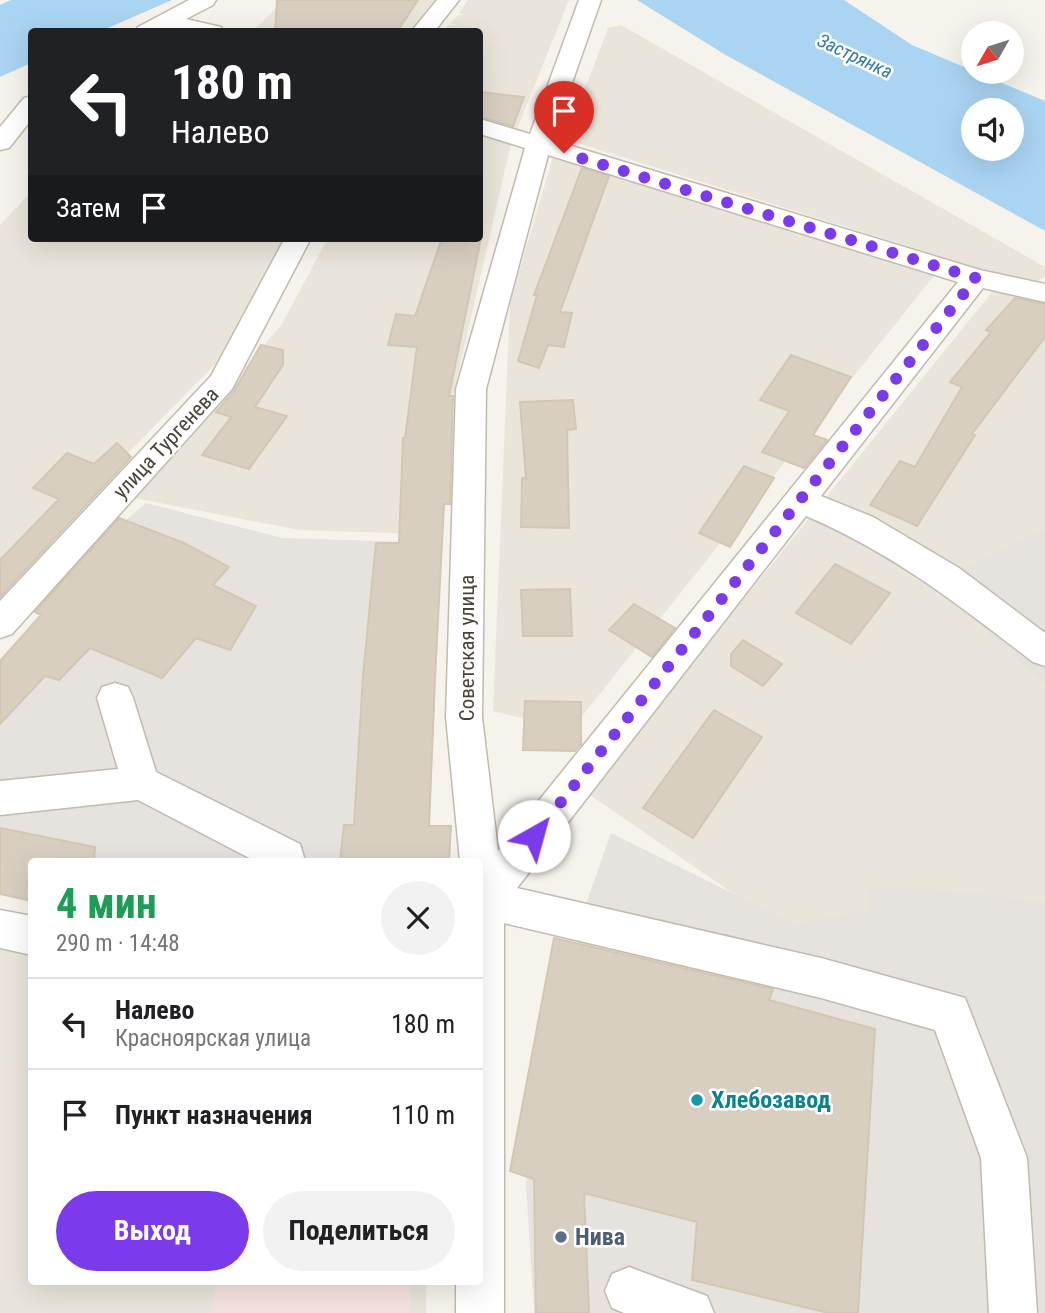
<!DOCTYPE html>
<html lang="ru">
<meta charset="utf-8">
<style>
body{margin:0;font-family:"Roboto Condensed",sans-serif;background:#f2f2f2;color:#202124;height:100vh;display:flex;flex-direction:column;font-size:26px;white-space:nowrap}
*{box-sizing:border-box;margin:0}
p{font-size:23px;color:#757577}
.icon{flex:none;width:38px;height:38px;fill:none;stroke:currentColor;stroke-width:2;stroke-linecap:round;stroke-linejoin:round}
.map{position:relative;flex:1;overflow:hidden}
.drawer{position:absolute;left:28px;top:858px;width:455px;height:427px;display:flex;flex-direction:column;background:#fff;border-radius:7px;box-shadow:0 7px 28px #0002}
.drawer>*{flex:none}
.banner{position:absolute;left:28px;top:28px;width:455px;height:214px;border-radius:7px;box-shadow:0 7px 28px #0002;background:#202124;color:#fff;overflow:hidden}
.needle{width:46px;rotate:231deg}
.buttons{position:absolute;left:961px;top:21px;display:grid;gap:14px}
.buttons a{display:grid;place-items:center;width:63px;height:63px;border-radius:50%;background:#fff;box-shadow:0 7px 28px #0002;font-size:35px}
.pin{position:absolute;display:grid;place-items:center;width:60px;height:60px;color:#fff;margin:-72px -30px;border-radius:50% 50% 50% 0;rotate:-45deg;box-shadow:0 0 7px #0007}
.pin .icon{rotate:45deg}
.me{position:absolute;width:77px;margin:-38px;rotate:38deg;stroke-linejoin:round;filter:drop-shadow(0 0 5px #0008)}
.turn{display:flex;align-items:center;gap:24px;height:147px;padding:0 28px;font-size:32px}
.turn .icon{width:91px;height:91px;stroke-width:2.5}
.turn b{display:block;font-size:49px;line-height:60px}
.then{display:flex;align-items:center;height:66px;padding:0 28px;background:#0003;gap:14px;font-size:26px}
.round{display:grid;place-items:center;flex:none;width:74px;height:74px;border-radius:37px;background:#f2f2f2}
.headline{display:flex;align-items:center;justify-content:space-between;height:119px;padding:0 28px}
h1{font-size:42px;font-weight:700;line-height:52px;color:#1e9e55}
.cta{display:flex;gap:14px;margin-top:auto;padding:14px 28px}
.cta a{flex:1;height:80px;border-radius:42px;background:#7c3aed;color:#fff;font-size:28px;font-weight:700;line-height:80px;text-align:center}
.cta a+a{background:#f2f2f2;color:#202124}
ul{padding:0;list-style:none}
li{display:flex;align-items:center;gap:21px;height:91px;padding:0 28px;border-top:2px solid #e0e0e0}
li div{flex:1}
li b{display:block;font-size:26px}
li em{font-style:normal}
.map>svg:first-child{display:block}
</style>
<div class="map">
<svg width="1045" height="1313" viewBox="0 0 1045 1313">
<rect width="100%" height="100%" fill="#f6f3ec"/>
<path fill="#eae5da" d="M284 0H436L412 31 252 32Z
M468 0H569L511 144 421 534 299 530 134 498 282 324 328 238H480V32L442 31 449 25H457L450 23 459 15H465L459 13Z
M621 25 1045 267V276L1032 285 558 137 588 81 608 28Z
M555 150 937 272 571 730 493 711 510 302Z
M31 192 32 238H286L222 357 0 584V225Z
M1001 281 1045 303V970L795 936 587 793Z
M0 926 31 932 32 1281H426V1313H0Z"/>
<path fill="#e6e2dd" d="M826 498 962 569 1045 529V685L953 600 819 519Z
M146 503 282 538 442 543 428 861H32L31 901 0 894V661L125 521Z
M611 833 794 924 870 910 869 888 931 889 1045 901V1313H534L526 1182 586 904Z"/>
<path fill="#f6e3e0" d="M217 1281H411L410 1313H211Z"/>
<path fill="#a9d4f2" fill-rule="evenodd" d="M11 0H172L101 31 32 32 31 63 0 77V5Z
M637 0H844L912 45 1045 101V231L724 54ZM973 110H1012V149H973Z"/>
<path fill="#d8cfc1" stroke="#d3c7b4" stroke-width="2" d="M277 0H418L397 32H275Z
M480 92 524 97 513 126 480 117Z
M582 168 609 176 560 312 572 313 564 347 548 345 539 368 518 361 537 295H534Z
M442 238H481L449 396H453L450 504H444L435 677 429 826H451L449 861H340L344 825H354L363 676 376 543H399L403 438H405L417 347 388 345 396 314 415 316Z
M1015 298 1045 304V337L972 434 975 435 917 526 870 505 900 461 915 467 962 387 950 382 991 332 986 330Z
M261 345 283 350V365L255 407 287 416 249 469 202 455 231 417 216 412 234 391Z
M791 355 851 377 813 435 827 440 804 468 762 452 789 411 760 400Z
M573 400 576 429 567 430 569 528 521 527 522 478H526L520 402Z
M117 443 131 457 0 597V560L59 499 33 488 67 453 94 464Z
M744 466 774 478 730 547 699 533Z
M119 518 184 543 229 567 213 585 256 606 230 650 196 638 162 678 90 648 59 680 45 676 0 724V661L41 615 35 612Z
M835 564 890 593 851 644 796 613Z
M570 589 572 636H523L521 590Z
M634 604 675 628 652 657 609 630Z
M743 640 782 664 763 686 731 666V654Z
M525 701 581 702V744L575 751 523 750Z
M714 710 762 737 693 838 643 808Z
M0 828 95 847 94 861H32V901L0 894Z
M554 938 773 989 769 1000 875 1029 858 1313H829L692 1280 697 1222 584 1193 589 1313H536L534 1179 510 1171Z"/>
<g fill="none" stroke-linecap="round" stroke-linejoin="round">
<g stroke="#c2bbae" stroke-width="3">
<path id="minor" d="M189 0H216L213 5 186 19 221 27 224 32H184L170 28 163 32H135L138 27Z
M437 0H459L434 32H411Z
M579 0H601L552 140 980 270 1045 284V302L983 288 821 496 873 517 959 568 1045 633V666L1033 662C959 605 893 553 806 516L517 888 821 958 965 998 1027 1158 1037 1313H989L981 1158 935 1030 821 998 504 923V1313H456V1281H480V861H460L446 717 456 389 525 148 480 134V119L530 134ZM548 155 958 282 498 851 482 717 486 389Z
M32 96V119L9 148 0 150V127L24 98Z
M285 238H311L232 389 12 634 0 638V601L211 376Z
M115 683 128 687 133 698 156 772 300 844 305 861H255L138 800 0 815V781L118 769 97 698 102 687Z
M0 910 32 916V955L0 948Z
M629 1267 707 1296 714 1313H624L612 1308 605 1291 612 1274Z"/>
</g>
<use href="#minor" fill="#fff" fill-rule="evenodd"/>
</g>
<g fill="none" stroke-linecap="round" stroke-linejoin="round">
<path stroke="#7c3aed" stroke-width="12" stroke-dasharray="0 21.6" d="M534 836 976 278 564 153"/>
</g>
<circle fill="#0f9aa8" stroke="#fff" stroke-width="2.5" cx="697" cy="1100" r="7"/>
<circle fill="#5c6f8a" stroke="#fff" stroke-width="2.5" cx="561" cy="1237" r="7"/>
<g text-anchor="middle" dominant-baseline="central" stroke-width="5" stroke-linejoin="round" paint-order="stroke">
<g font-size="19" font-style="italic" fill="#2e7ab2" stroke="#fff">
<text transform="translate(855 56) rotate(25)">Застрянка</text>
</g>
<g font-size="21" fill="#4b4439" stroke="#fff">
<text transform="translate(166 443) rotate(-47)">улица Тургенева</text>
<text transform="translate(467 648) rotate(-90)">Советская улица</text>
</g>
<g font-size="24" font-weight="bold" fill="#0d838f" stroke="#fff" text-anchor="start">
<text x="711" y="1100">Хлебозавод</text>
</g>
<g font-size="24" font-weight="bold" fill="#4e5e75" stroke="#fff" text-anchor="start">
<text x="575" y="1237">Нива</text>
</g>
</g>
</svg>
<div class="buttons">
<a><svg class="needle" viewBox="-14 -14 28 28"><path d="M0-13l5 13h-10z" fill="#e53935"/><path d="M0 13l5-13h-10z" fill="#757577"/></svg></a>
<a><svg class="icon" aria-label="sound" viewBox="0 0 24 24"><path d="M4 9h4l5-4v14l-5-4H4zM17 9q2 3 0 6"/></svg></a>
</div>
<div class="pin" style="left:564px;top:153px;background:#d93025"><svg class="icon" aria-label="arrive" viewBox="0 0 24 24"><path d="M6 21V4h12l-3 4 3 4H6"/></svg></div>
<svg class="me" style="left:534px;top:836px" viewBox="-20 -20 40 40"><circle r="19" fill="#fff"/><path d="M0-13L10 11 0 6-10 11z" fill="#7c3aed"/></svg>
<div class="banner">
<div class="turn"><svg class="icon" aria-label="left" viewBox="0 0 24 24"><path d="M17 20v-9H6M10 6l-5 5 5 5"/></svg><div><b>180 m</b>Налево</div></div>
<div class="then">Затем<svg class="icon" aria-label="arrive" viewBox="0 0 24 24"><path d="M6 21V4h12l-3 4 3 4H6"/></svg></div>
</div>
<section class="drawer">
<div class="headline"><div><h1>4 мин</h1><p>290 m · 14:48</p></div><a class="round"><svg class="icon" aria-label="close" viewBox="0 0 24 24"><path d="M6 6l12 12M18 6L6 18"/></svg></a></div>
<ul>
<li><svg class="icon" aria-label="left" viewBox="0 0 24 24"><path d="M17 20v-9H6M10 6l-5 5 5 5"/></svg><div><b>Налево</b><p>Красноярская улица</p></div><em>180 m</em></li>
<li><svg class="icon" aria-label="arrive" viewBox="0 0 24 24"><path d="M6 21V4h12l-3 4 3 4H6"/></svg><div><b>Пункт назначения</b></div><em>110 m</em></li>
</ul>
<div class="cta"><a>Выход</a><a>Поделиться</a></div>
</section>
</div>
